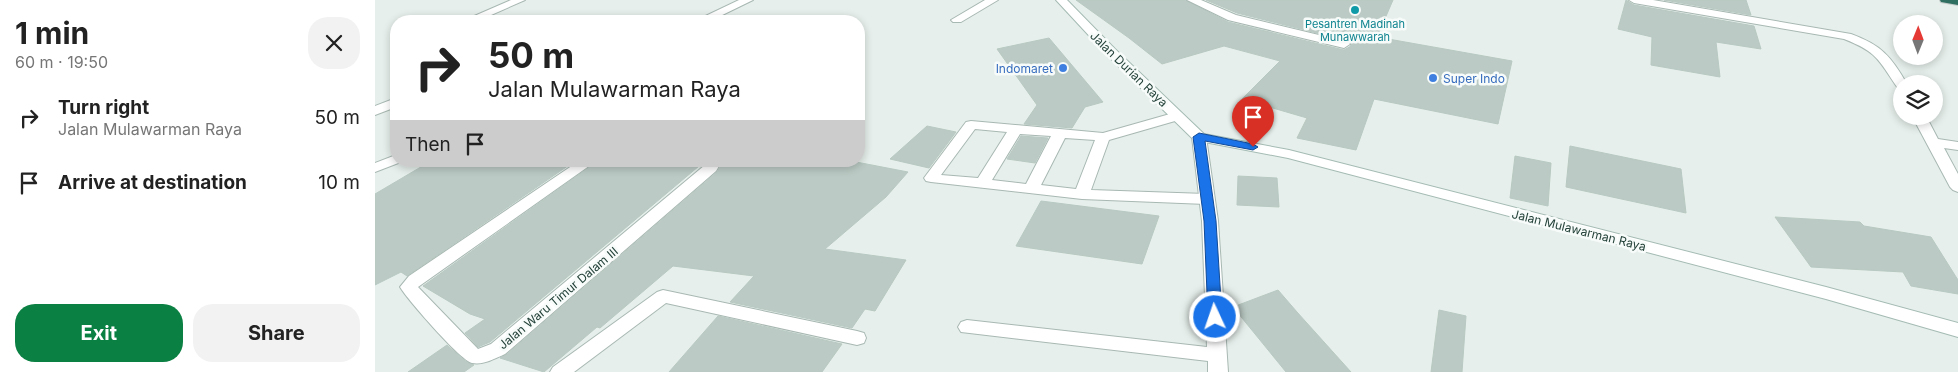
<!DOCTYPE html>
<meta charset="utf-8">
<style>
body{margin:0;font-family:Inter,sans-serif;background:#f2f2f2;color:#222;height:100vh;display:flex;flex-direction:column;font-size:19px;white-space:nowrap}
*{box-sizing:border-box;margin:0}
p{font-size:16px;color:#767676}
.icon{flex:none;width:28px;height:28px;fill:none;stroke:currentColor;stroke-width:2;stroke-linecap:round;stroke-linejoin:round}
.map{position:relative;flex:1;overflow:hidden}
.panel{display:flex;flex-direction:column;background:#fff;width:375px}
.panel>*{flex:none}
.hud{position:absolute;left:15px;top:15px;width:475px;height:152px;border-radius:20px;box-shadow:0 2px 8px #0003;background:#fff;color:#222;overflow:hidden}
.needle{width:32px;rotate:1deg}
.fabs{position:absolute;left:1518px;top:15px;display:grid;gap:10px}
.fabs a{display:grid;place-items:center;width:50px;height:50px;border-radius:50%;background:#fff;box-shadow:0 2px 8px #0003;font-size:25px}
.pin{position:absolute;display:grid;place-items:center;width:42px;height:42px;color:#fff;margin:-51px -21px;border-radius:50% 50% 50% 0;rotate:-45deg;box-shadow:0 0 5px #0007}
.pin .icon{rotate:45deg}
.me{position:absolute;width:55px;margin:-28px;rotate:357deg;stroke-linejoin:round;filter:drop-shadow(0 0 4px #0008)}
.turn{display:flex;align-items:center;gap:18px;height:105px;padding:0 15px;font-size:22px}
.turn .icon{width:65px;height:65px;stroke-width:2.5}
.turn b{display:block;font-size:35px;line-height:42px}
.then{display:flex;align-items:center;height:48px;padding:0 15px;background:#0003;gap:10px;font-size:19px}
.round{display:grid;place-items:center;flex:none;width:52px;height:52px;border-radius:20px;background:#f2f2f2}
.overview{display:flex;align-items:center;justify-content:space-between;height:85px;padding:0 15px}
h1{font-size:30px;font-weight:700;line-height:38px}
.button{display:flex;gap:10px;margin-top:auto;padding:10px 15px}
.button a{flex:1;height:58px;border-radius:20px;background:#0b8043;color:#fff;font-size:20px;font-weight:700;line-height:58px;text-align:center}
.button a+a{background:#f2f2f2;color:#222}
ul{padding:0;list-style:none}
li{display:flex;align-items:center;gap:15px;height:65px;padding:0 15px}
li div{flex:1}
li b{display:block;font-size:19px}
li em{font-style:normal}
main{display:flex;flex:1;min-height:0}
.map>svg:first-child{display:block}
</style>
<main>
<section class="panel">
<div class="overview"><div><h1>1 min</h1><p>60 m · 19:50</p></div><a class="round"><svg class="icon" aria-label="close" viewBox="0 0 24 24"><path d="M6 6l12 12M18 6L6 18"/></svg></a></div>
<ul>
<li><svg class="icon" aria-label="right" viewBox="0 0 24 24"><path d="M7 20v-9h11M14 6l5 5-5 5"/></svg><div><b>Turn right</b><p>Jalan Mulawarman Raya</p></div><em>50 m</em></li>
<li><svg class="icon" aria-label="arrive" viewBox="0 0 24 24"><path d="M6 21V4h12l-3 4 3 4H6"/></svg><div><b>Arrive at destination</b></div><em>10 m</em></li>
</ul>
<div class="button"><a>Exit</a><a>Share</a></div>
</section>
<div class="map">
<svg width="1583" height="372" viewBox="0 0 1583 372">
<rect width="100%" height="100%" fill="#e6efeb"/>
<path fill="#bbcac4" stroke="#b8c9c2" d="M701 0H810L853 22 969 50 976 46 974 41 862 13 831 0H1018L1002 37 1137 61 1123 124 999 99 981 150 922 138 932 118 867 99 905 61 849 46 787 64 754 38Z
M1251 0 1259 5 1379 26 1386 49 1341 42 1345 77 1276 65 1277 37 1243 29Z
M1289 0H1371L1376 15Z
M674 38 728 102 710 107 697 128 649 124 662 105 622 49Z
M552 126 581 132 554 168 515 159Z
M646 136 673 138 660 163 632 159Z
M1195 146 1306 169 1311 213 1191 187Z
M1140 156 1176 163 1173 206 1135 198Z
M56 161H200L32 276 26 272 0 285V194Z
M223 161H330L115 342 103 347 90 333 110 319 95 314 48 286Z
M349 161H476L533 172 511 197 450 249 531 260 500 311 490 309 477 328 355 302 379 276 298 266 225 328 222 327 169 372 125 358 131 355 342 172Z
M863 176 902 178 904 207 862 205Z
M666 201 784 216 767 264 641 246Z
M1400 217 1485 222 1489 226 1556 237 1583 280V294L1536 286 1528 272 1436 267Z
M903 290 922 312 976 372H911L858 307Z
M1064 310 1091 316 1087 372H1056Z
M343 316 467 344 447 372H294Z
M72 345 90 361 99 365 89 372H33Z"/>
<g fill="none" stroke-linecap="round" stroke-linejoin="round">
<g stroke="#a8b8b2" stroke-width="2">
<path id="service" d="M610 0H623L586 22H578L576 20Z
M812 0H826L861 15 973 42 975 44 969 48 853 20Z
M1254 0H1278L1476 34C1506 45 1516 56 1532 84H1526V88L1522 87C1503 59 1502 52 1469 39L1259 3Z
M802 112 809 116 807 119 734 140 716 190 831 194 836 196 839 199 836 202 831 204 707 199 556 182 551 181 549 178 591 122 596 121 728 133ZM600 129 632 132 603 178 566 175ZM645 134 676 136 651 184 617 180ZM690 138 720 140 701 189 666 185Z
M1537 116H1551L1563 139 1583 142V150L1569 148 1583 174V192L1578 190 1575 187Z"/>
</g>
<g stroke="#a8b8b2" stroke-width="2">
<path id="minor" d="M136 0H150L107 19 103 20 97 17Z
M364 0H378L335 21H320Z
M21 98V107L0 115V106Z
M824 133 831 137 843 221 853 372H833V361L586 332 583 327 586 322 592 320 832 347 827 221 817 137Z
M21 155V161L26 162 0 172V163Z
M204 161H221L43 287 103 349 116 344 330 165 333 161H347L341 171 130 354C119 359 109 365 97 363 85 360 33 300 25 287L34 276Z
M288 290 482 331 489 333 491 338 489 343 482 345 291 303 199 372H175L178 367 282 292Z"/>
</g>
<g stroke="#a4bbb3" stroke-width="2">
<path id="secondary" d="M681 0H692L740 49 829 134 914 150 1451 287 1583 323V337L1451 299 913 158 819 140 732 55Z"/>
</g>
<g stroke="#c2cac8" stroke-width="2">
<path id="motorway" d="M1565 0H1583V5L1566 2Z"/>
</g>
<use href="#service" fill="#fff" fill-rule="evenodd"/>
<use href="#minor" fill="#fff" fill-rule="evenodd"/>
<use href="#secondary" fill="#fff" fill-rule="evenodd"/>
<use href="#motorway" fill="#2f6f62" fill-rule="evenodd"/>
</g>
<path fill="#1a73e8" stroke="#114b97" d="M824 133 878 144 883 147 878 150 830 141 841 221 847 317 845 320H835L833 317 829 221 818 137Z"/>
<circle fill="#0f9aa8" stroke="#f7fbf9" stroke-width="2" cx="980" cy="10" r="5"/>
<g fill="#3f7fe0" stroke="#f7fbf9" stroke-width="2">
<circle cx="688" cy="68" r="5"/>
<circle cx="1058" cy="78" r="5"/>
</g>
<g text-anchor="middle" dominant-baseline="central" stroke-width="5" stroke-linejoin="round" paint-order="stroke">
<g font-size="11" fill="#0d838f" stroke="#f7fbf9">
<text x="980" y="24">Pesantren Madinah<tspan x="980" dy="13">Munawwarah</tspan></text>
</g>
<g font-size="12" fill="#366cbe" stroke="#f7fbf9" text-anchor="end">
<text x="678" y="68">Indomaret</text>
<text x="1068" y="78" text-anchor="start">Super Indo</text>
</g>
<g font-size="12" fill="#24423a" stroke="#f7fbf9">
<text transform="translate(754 69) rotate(44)">Jalan Durian Raya</text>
<text transform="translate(1204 230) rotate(14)">Jalan Mulawarman Raya</text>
<text transform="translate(183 298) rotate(-40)">Jalan Waru Timur Dalam III</text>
</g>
</g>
</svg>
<div class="fabs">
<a><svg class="needle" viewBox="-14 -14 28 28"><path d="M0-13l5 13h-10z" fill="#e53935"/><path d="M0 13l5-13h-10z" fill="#767676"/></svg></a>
<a><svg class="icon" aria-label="layers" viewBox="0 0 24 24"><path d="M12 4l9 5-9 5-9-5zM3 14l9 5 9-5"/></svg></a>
</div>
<div class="pin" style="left:878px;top:147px;background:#d93025"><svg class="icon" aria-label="arrive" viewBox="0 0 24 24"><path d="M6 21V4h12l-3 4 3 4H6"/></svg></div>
<svg class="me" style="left:840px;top:317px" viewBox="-20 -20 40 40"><circle r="17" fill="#1a73e8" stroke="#fff" stroke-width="3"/><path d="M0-11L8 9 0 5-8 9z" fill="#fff"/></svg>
<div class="hud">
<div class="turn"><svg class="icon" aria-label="right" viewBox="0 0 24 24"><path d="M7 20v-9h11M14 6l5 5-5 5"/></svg><div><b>50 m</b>Jalan Mulawarman Raya</div></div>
<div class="then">Then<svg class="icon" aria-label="arrive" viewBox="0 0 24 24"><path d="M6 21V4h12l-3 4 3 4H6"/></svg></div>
</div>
</div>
</main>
